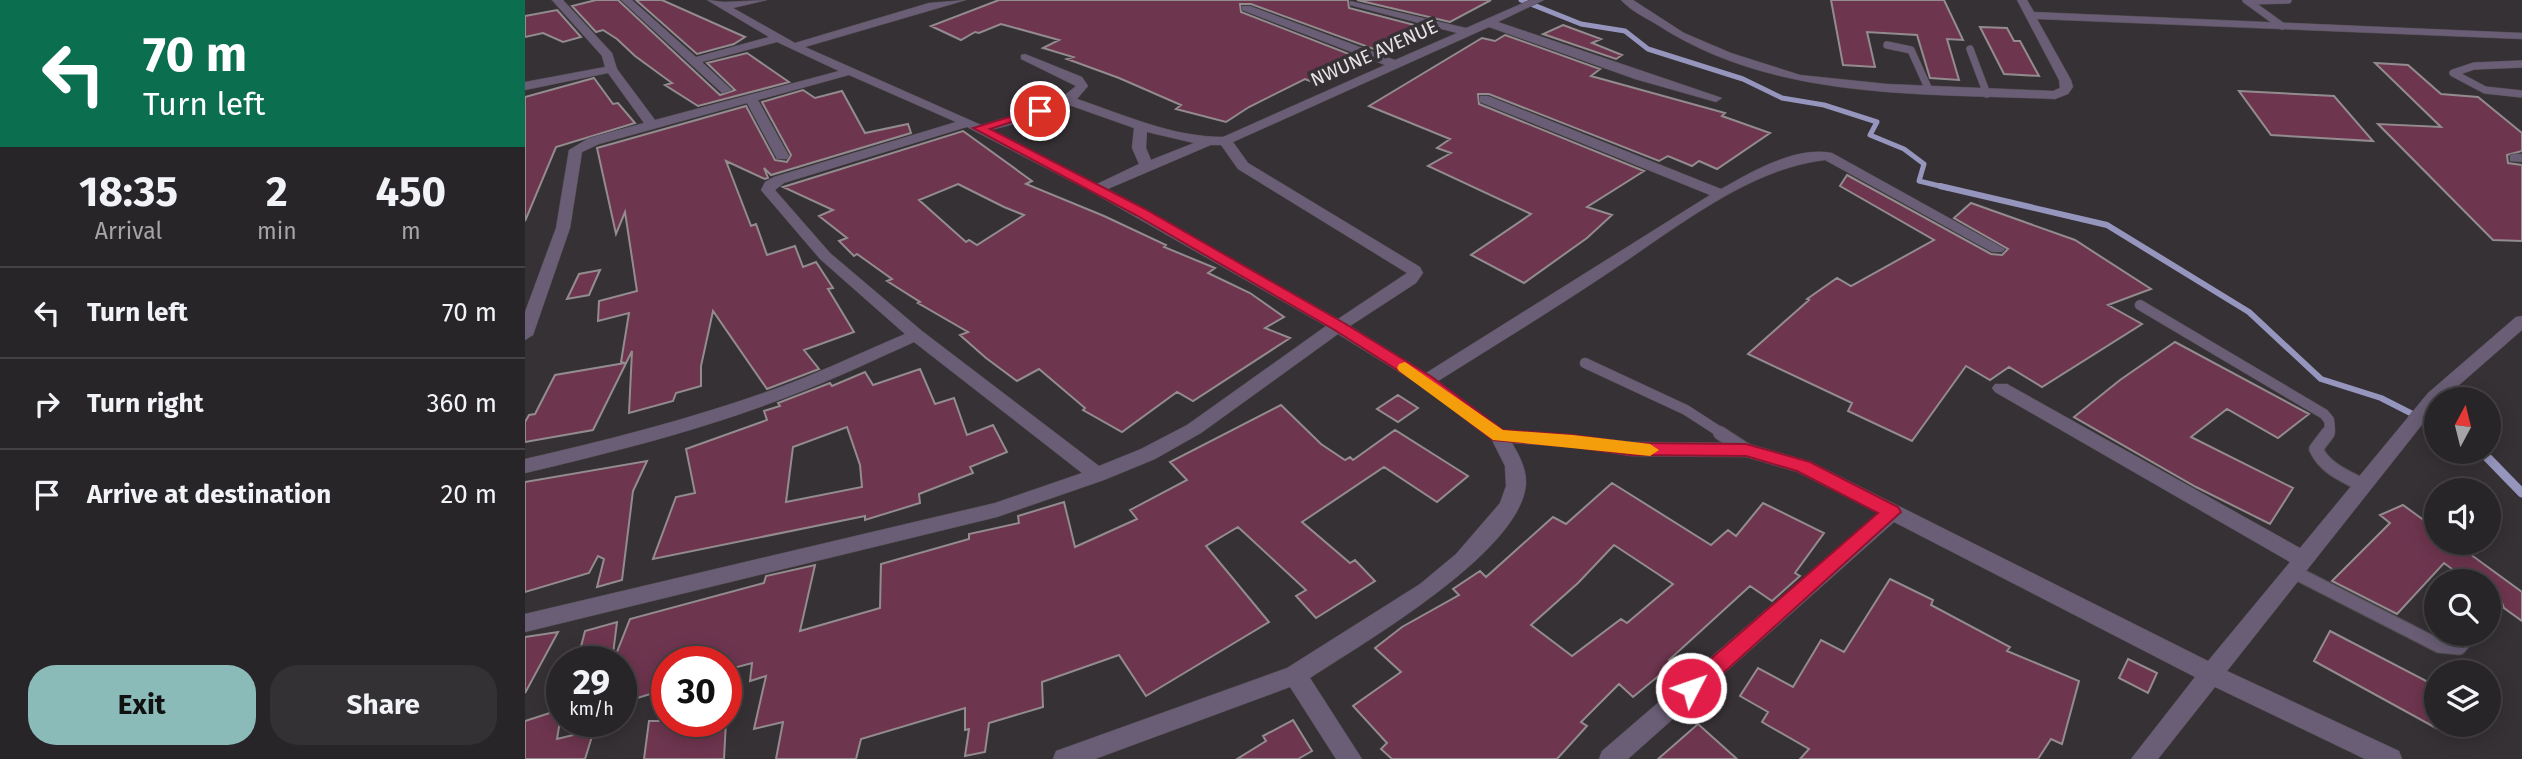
<!DOCTYPE html>
<style>
body{margin:0;font-family:"Fira Sans",sans-serif;background:#343134;color:#f1f3f6;height:100vh;display:flex;flex-direction:column;font-size:26px;white-space:nowrap}
*{box-sizing:border-box;margin:0}
p{font-size:23px;color:#a5a5a8}
.icon{flex:none;width:38px;height:38px;fill:none;stroke:currentColor;stroke-width:2;stroke-linecap:round;stroke-linejoin:round}
.map{position:relative;flex:1;overflow:hidden}
.sheet{display:flex;flex-direction:column;background:#282528;width:525px}
.sheet>*{flex:none}
.banner{background:#0b6e4f;color:#fff;overflow:hidden}
.needle{width:46px;rotate:7deg}
.tools{position:absolute;left:1899px;top:387px;display:grid;gap:14px}
.tools a{display:grid;place-items:center;width:77px;height:77px;border-radius:50%;background:#282528;box-shadow:0 4px 18px #0003,0 0 0 2px #444245;font-size:35px}
.speed{position:absolute;left:21px;top:646px;display:flex;gap:14px;font-size:35px;font-weight:700;text-align:center}
.speed>*{display:grid;place-content:center;width:91px;height:91px;border-radius:50%;background:#282528;box-shadow:0 4px 18px #0003,0 0 0 2px #444245;line-height:1}
.speed small{font-size:18px;font-weight:400}
.speed .limit{border:10px solid #d22;background:#fff;color:#111}
.pin{position:absolute;display:grid;place-items:center;width:60px;height:60px;color:#fff;margin:-30px;border:4px solid #fff;border-radius:50%;box-shadow:0 2px 7px #0007}
.me{position:absolute;width:77px;margin:-38px;rotate:49deg;stroke-linejoin:round;filter:drop-shadow(0 0 5px #0008)}
.turn{display:flex;align-items:center;gap:24px;height:147px;padding:0 28px;font-size:32px}
.turn .icon{width:91px;height:91px;stroke-width:2.5}
.turn b{display:block;font-size:49px;line-height:60px}
.eta{display:flex;justify-content:space-evenly;align-items:center;height:119px;text-align:center}
.eta b{font-size:42px;font-weight:700;line-height:49px}
.primary-button{display:flex;gap:14px;margin-top:auto;padding:14px 28px}
.primary-button a{flex:1;height:80px;border-radius:28px;background:#8bbbb9;color:#111;font-size:28px;font-weight:700;line-height:80px;text-align:center}
.primary-button a+a{background:#343134;color:#f1f3f6}
ul{padding:0;list-style:none}
li{display:flex;align-items:center;gap:21px;height:91px;padding:0 28px;border-top:2px solid #444245}
li div{flex:1}
li b{display:block;font-size:26px}
li em{font-style:normal}
main{display:flex;flex:1;min-height:0}
.map>svg:first-child{display:block}
</style>
<main>
<section class="sheet">
<div class="banner">
<div class="turn"><svg class="icon" aria-label="left" viewBox="0 0 24 24"><path d="M17 20v-9H6M10 6l-5 5 5 5"/></svg><div><b>70 m</b>Turn left</div></div>
</div>
<div class="eta">
<div><b>18:35</b><p>Arrival</p></div>
<div><b>2</b><p>min</p></div>
<div><b>450</b><p>m</p></div>
</div>
<ul>
<li><svg class="icon" aria-label="left" viewBox="0 0 24 24"><path d="M17 20v-9H6M10 6l-5 5 5 5"/></svg><div><b>Turn left</b></div><em>70 m</em></li>
<li><svg class="icon" aria-label="right" viewBox="0 0 24 24"><path d="M7 20v-9h11M14 6l5 5-5 5"/></svg><div><b>Turn right</b></div><em>360 m</em></li>
<li><svg class="icon" aria-label="arrive" viewBox="0 0 24 24"><path d="M6 21V4h12l-3 4 3 4H6"/></svg><div><b>Arrive at destination</b></div><em>20 m</em></li>
</ul>
<div class="primary-button"><a>Exit</a><a>Share</a></div>
</section>
<div class="map">
<svg width="1997" height="759" viewBox="0 0 1997 759">
<rect width="100%" height="100%" fill="#363135"/>
<g fill="none" stroke-linecap="round" stroke-linejoin="round">
<path stroke="#9695bd" stroke-width="5" d="M996 0 1056 24 1100 31 1123 49 1218 79 1257 98 1299 105 1352 122 1345 135 1379 149 1399 164 1394 181 1423 188"/>
<path stroke="#9695bd" stroke-width="6" d="M1415 186 1582 225 1724 312 1796 379 1856 398 1911 426"/>
<path stroke="#9695bd" stroke-width="9" d="M1957 452 1997 493"/>
</g>
<path fill="#6e354f" stroke="#938c8e" stroke-width="2" fill-rule="evenodd" d="M71 0H93L195 95 210 90 182 63 222 53 264 82 173 106 140 85 147 83 110 56 92 39 78 30 71 32 47 6Z
M111 0H137L220 37 209 44 172 54Z
M474 0H823L824 8 901 28 854 51 726 4H715L716 12 837 59 790 83 780 79 724 107 701 122 651 109 656 105 594 78 542 59 548 57 518 48 534 40 476 24 454 33 450 32 436 40 406 26Z
M832 0H966L925 22Z
M1306 0H1419L1438 40 1422 39 1434 80 1405 78 1392 35 1342 32 1350 67 1318 65Z
M32 10 56 37 38 42 18 33 0 37V16Z
M1038 25 1076 39 1067 43 1097 55 1091 59 1018 34Z
M1455 27 1482 28 1489 41H1495L1514 76 1479 74Z
M980 35 1075 69 1066 76 1200 113 1197 116 1245 133 1192 169 1174 161 1167 166 1143 156 1134 161 964 94H953L954 104 1119 171 1062 207 1087 215 1062 238 999 283 946 255 1006 214 903 166 926 153 912 148 925 139 844 106 957 38 970 41Z
M1850 63 1883 65 1916 94 1953 97 1997 133V151L1982 155 1983 163 1997 165V241L1968 240 1853 124 1916 127Z
M69 78 88 104 93 103 110 123 31 147 0 221V97Z
M278 90 290 98 317 91 340 133 383 124 386 133 246 175 239 168 243 178 240 179 201 161 226 226 231 224 242 255 270 246 278 267 291 262 308 288 303 289 329 332 279 350 294 369 242 389 188 311 176 366V386L151 393 148 401 104 413 107 351 68 430 0 442V422L4 415 10 414 30 375 100 363 96 362 104 313 73 321 74 301 112 291 100 212 91 234 72 148 221 106 250 160 262 162 266 155 237 102Z
M1714 91 1809 96 1848 141 1746 135Z
M438 131 507 181 501 184 579 216 641 245 639 247 690 268 683 273 725 293 759 317 740 328 765 338 668 401 652 392 597 432 558 410 560 408 514 369 492 381 461 358 435 335 443 332 393 303 395 302 362 281 367 279 332 254 329 256 314 241 322 238 294 216 308 210 258 187ZM433 184 479 207 499 215 452 245 444 240 441 242 394 200Z
M1322 175 1466 254 1477 255 1483 249 1429 218 1446 203 1550 240 1626 289 1583 305 1617 324 1517 387 1484 367 1465 380 1441 366 1387 441 1323 411 1327 403 1223 354 1284 300 1282 299 1312 278 1326 286 1409 240 1315 186Z
M75 270 64 295 42 299 54 274Z
M1650 342 1784 414 1753 438 1702 409 1666 437 1768 488 1745 524 1671 487 1549 417 1595 380Z
M395 369 410 404 429 398 442 435 468 425 482 452 445 467 448 473 394 494 395 503 340 520V516L128 559 151 497 170 493 161 449 242 420 239 411 255 406 253 403 305 383 307 386 340 372 348 385ZM322 427 335 465 337 487 261 502 268 447Z
M873 395 893 408 873 422 852 409Z
M756 405 796 444 820 460 825 457 828 460 870 430 943 476 912 502 859 467 777 522 825 563 830 560 850 581 791 618 771 596 781 590 713 527 681 546 744 622 621 696 594 655 517 682 518 707 464 723 460 752 440 756 444 729 440 730V708L336 739 331 759H251L258 722 229 729 241 676 225 681 227 663 201 670V662H142V689L96 703V662H88L105 619 239 583 241 576 290 565 275 631 355 608 356 564 444 539V534L494 523 493 516 539 502 550 547 612 519 605 510 662 480 645 462Z
M122 461 108 491 97 580 72 587 79 559 73 556 64 573 0 592V482Z
M1087 483 1186 545 1203 530 1211 536 1238 503 1299 533 1270 573 1275 576 1247 601 1225 586 1144 660 1148 664 1108 697 1094 684 1056 722 1062 726 1032 759H867L856 749 862 743 828 706 876 672 850 648 877 627 934 595 928 589 955 571 961 577 1028 517 1041 524ZM1089 545 1148 584 1102 623 1096 619 1047 656 1006 625 1053 583Z
M1878 505 1911 529V542H1938L1934 546 1997 592V621L1979 608 1975 598 1964 596V581H1943L1919 563 1872 614 1807 581 1865 523 1855 515Z
M1365 579 1408 600 1406 605 1485 647 1482 651 1554 681 1537 744 1526 739 1513 759H1275L1284 749 1237 722 1243 712 1215 696 1233 668 1268 687 1296 640 1319 652Z
M92 622 87 662H52L60 631Z
M1805 631 1911 686V728L1789 661Z
M33 632 0 693V637Z
M1603 659 1632 673 1623 693 1594 678Z
M37 709 32 739 69 730 60 759H0V721Z
M768 720 787 751 773 759H712L741 741 738 736Z
M124 721H201L199 759H119Z
M1173 724 1212 759H1133Z"/>
<g fill="none" stroke-linecap="round" stroke-linejoin="round">
<g stroke="#524d51" stroke-width="8">
<path id="lane-far2" d="M1721 0 1757 26
M1724 1 1763 0
M1362 45 1386 50 1404 90
M1445 49 1462 94
M1997 64 1949 66 1928 73 1960 90 1997 94"/>
</g>
<g stroke="#524d51" stroke-width="11">
<path id="lane-far1" d="M1615 305 1799 414 1804 420 1805 430 1802 434
M1060 363 1161 410 1198 434"/>
</g>
<g stroke="#524d51" stroke-width="15">
<path id="lane" d="M1195 433 1221 450
M1803 433 1791 449C1800 469 1821 476 1839 486
M1769 572 1914 646 1934 648 1946 634
M1964 612 1970 605"/>
</g>
<g stroke="#524d51" stroke-width="1">
<path id="street" d="M27 0H38L87 53 92 69 130 120 314 71 252 42 177 62 207 90 197 93 96 0H107L171 57 244 37 182 0 199 2 242 0 208 8 270 43 404 3 441 0 280 47 456 125 522 106 535 99 551 86 496 59V55L500 54 557 77 563 86 552 99C600 115 647 137 698 137L860 65 717 10V6H725L870 60 932 33 825 5V1L941 28 1005 0H1019L973 22 1197 98 1191 102 1110 79 964 27 708 142 723 163 895 267 898 273 891 283 825 326 901 373 1185 195 955 102V96H963L1196 189C1226 172 1270 146 1307 153L1480 249 1477 252H1467L1300 160C1225 168 1150 229 1089 269 1031 308 972 344 913 381L978 430 1048 435 1106 442 1221 443 1286 462 1683 661 1765 562 1470 392 1467 388 1470 384H1482L1775 548 1903 393 1991 317 1997 316V330L1918 399H1911V407L1702 671 1874 751 1877 759H1840L1690 687 1633 759H1606L1670 677 1369 522 1103 759H1074L1077 751 1353 513 1272 472 1221 457 1106 456 1048 447 987 443C995 457 1001 468 1001 483 998 551 838 643 785 678L837 759H811L765 687 570 759H528L531 751 762 668 895 584 931 554 975 503 981 486 980 466 967 440 895 385 813 334 676 433 630 459 579 480 472 517 0 632V614L470 503 557 473 389 342C347 361 305 381 262 397 177 430 88 452 0 473V459C83 440 166 419 247 390 292 374 335 353 380 334L295 259 236 190 240 182 249 177 431 122 324 75 233 100 264 156 262 159H252L222 103 74 144 57 152 45 228 8 335 0 340V312L31 228 44 150 64 138 119 123 83 73 0 90V82L80 67 77 56ZM544 105 609 128 607 148 614 164 572 184 466 130 516 117ZM442 127 567 192 801 326 662 425 616 449 574 466 397 331 305 253 250 190 259 183ZM622 132 669 143 626 160 621 148ZM686 145H696L713 169 882 273 813 319 583 189Z
M1096 0H1108L1159 33 1206 53 1275 75 1362 84 1528 91 1535 88 1534 80 1492 0H1502L1509 12 1997 33V39L1512 19 1546 80 1548 87 1543 94 1530 99C1396 93 1248 101 1131 24 1119 17 1105 10 1096 0Z
M1990 154H1997V162L1985 161V155Z"/>
</g>
<use href="#lane-far2" stroke="#695e75" stroke-width="7"/>
<use href="#lane-far1" stroke="#695e75" stroke-width="10"/>
<use href="#lane" stroke="#695e75" stroke-width="13"/>
<use href="#street" fill="#695e75" fill-rule="evenodd"/>
</g>
<path fill="#e11d48" stroke="#92132f" stroke-width="2" d="M511 109 521 111 465 129 620 209 819 323 907 377 978 430 1048 435 1106 443 1221 444 1285 462 1373 507 1376 512 1174 695 1166 698 1159 695 1156 688 1159 682 1353 513 1272 471 1221 456 1106 455 1048 447 968 440 896 385 808 329 611 215 448 128Z"/>
<path fill="#f59e0b" d="M880 362 978 430 1048 435 1125 444 1134 450 1125 456 968 440 874 371 872 368 874 364Z"/>
<g text-anchor="middle" dominant-baseline="central" stroke-width="7" stroke-linejoin="round" paint-order="stroke">
<g font-size="19" fill="#e6e3e6" stroke="#363135">
<text transform="translate(849 53) rotate(-24)">NWUNE AVENUE</text>
</g>
</g>
</svg>
<div class="tools">
<a><svg class="needle" viewBox="-14 -14 28 28"><path d="M0-13l5 13h-10z" fill="#e53935"/><path d="M0 13l5-13h-10z" fill="#a5a5a8"/></svg></a>
<a><svg class="icon" aria-label="sound" viewBox="0 0 24 24"><path d="M4 9h4l5-4v14l-5-4H4zM17 9q2 3 0 6"/></svg></a>
<a><svg class="icon" aria-label="search" viewBox="0 0 24 24"><circle cx="10" cy="10" r="6"/><path d="M15 15l6 6"/></svg></a>
<a><svg class="icon" aria-label="layers" viewBox="0 0 24 24"><path d="M12 4l9 5-9 5-9-5zM3 14l9 5 9-5"/></svg></a>
</div>
<div class="speed"><div>29<small>km/h</small></div><div class="limit">30</div></div>
<div class="pin" style="left:515px;top:111px;background:#d93025"><svg class="icon" aria-label="arrive" viewBox="0 0 24 24"><path d="M6 21V4h12l-3 4 3 4H6"/></svg></div>
<svg class="me" style="left:1166px;top:688px" viewBox="-20 -20 40 40"><circle r="17" fill="#e11d48" stroke="#fff" stroke-width="3"/><path d="M0-11L8 9 0 5-8 9z" fill="#fff"/></svg>
</div>
</main>
